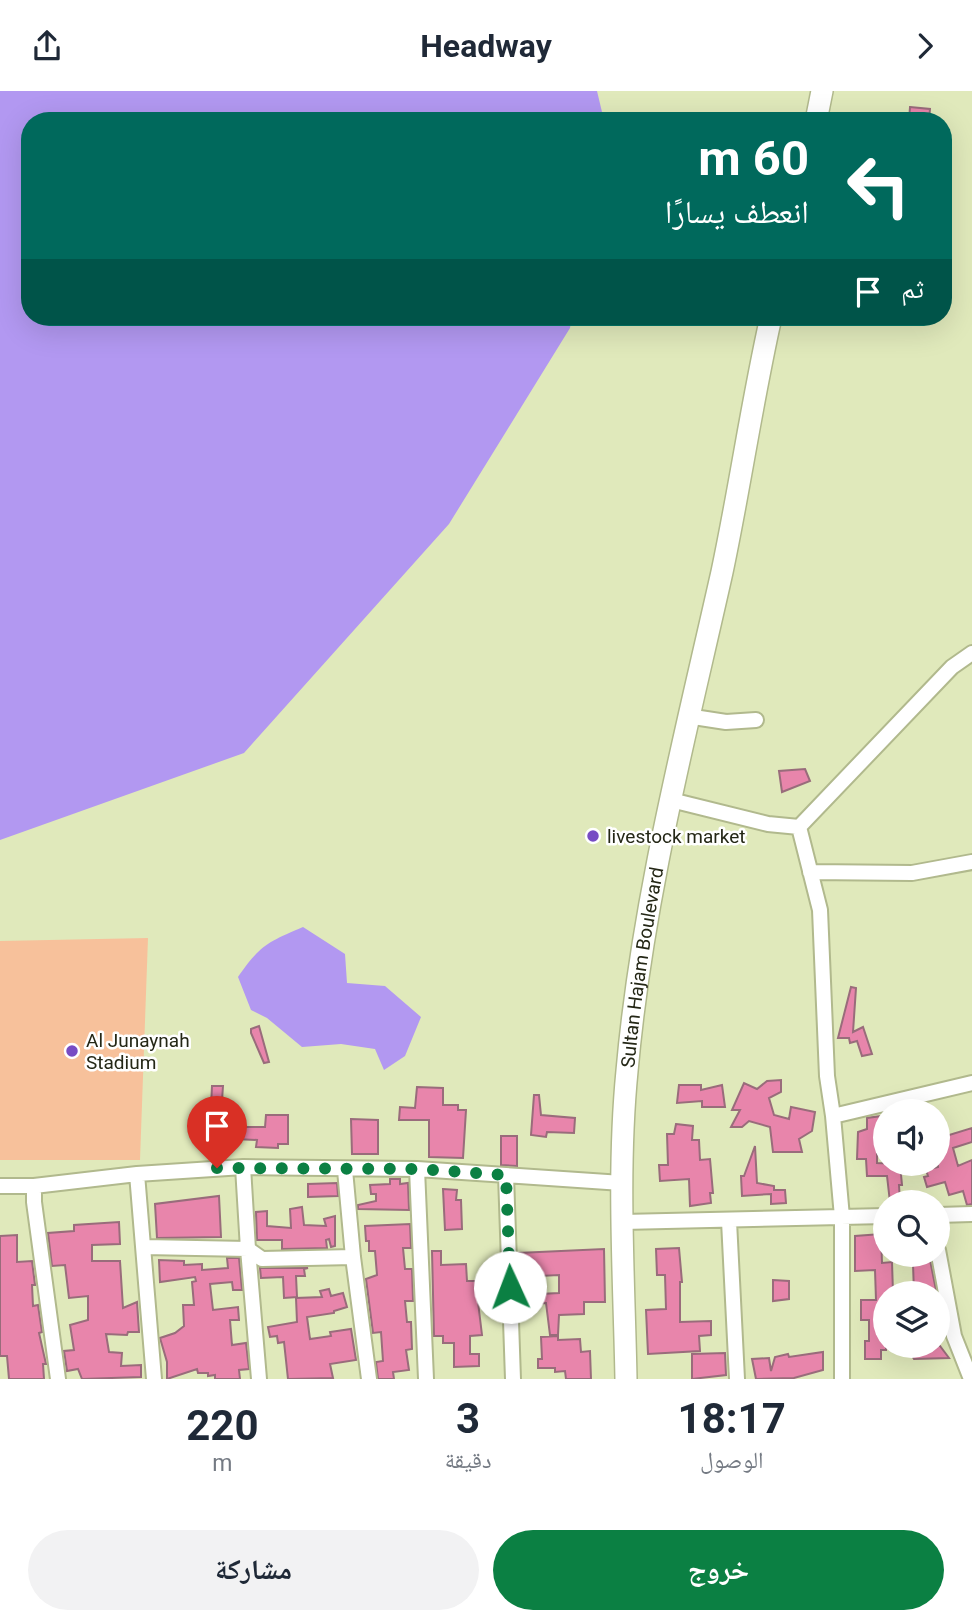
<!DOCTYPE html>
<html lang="ar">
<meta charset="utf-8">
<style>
body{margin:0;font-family:Roboto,"Noto Naskh Arabic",sans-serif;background:#f2f2f3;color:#1f2937;direction:rtl;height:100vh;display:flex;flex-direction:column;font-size:26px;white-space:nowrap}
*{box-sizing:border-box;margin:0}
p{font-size:23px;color:#747a83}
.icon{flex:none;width:38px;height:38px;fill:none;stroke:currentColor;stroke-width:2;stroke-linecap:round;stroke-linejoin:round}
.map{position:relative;height:1288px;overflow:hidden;direction:ltr}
.panel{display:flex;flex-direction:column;background:#fff;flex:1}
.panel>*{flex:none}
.hud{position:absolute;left:21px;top:21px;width:931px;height:214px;border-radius:28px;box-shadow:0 7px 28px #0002;direction:rtl;background:#00695c;color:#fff;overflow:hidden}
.fabs{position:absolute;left:873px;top:1008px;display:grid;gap:14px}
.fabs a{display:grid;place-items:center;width:77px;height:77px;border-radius:50%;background:#fff;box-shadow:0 7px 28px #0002;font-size:35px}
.pin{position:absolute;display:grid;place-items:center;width:60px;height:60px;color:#fff;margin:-72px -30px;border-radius:50% 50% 50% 0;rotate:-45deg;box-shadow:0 0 7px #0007}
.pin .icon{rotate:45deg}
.me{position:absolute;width:77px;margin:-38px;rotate:358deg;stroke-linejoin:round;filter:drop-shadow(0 0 5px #0008)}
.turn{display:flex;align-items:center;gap:24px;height:147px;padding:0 28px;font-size:32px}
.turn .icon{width:91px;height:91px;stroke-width:2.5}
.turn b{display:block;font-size:49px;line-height:60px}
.then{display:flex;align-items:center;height:66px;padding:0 28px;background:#0003;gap:14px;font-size:26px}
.eta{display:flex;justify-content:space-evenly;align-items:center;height:119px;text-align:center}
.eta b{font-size:42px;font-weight:700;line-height:49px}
.cta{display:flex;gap:14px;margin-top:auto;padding:14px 28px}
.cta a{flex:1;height:80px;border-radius:42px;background:#0b8043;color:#fff;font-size:28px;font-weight:700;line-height:80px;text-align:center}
.cta a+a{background:#f2f2f3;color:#1f2937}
header{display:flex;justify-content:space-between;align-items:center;height:91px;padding:0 28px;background:#fff;font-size:32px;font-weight:700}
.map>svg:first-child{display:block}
</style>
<header><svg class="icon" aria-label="forward" viewBox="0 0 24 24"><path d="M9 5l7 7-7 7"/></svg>Headway<svg class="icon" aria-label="share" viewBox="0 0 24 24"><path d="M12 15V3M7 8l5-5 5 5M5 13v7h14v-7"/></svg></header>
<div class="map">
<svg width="972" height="1288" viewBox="0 0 972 1288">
<rect width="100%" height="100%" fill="#e0e9bb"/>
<path fill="#f7c19b" d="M148 847 140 1069H0V850Z"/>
<path fill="#b298f1" d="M0 0H597L602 21 600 30H30V226H572L570 237 449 433 244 662 0 749Z
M303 836 345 863 347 892 385 895 421 926 405 965 384 979 375 958 341 953 302 956 267 927 251 919 238 886C260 854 268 851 303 836Z"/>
<path fill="#e885ab" stroke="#996c7b" stroke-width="2" d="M910 16 930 18 929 30H909Z
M805 678 810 690 782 701 779 680Z
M851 896 856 897 853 941 863 936 872 963 862 965 857 950 850 952 849 947H838Z
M259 935 269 971 264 972 251 942V938Z
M781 989V1001L769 1007 774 1024 789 1028 791 1016 815 1021 812 1040 799 1048 802 1061H773L770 1036 749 1030 742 1036H731L740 1019H732L744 992 757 998 767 990Z
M679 994H701V999L722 994 725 1016H702V1010L677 1012Z
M212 995H223L220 1038 210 1037Z
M417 996 443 997V1014H458V1019H466L463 1067 429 1066V1029H399L400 1016 415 1017Z
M534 1004H539L541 1024 575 1027 574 1042 547 1041 546 1046 531 1044Z
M266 1024H288V1053H278V1057L256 1056 257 1049 235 1048V1036H265Z
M882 1025 883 1039H877V1072L900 1073 902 1094H899L900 1111H890L887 1085H867L866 1068H857L858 1041 867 1038V1027Z
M938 1027H940L946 1045 972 1037V1051L953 1057 958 1075 972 1069V1113L967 1114 963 1100 949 1104 945 1091 927 1096 924 1086 928 1085 926 1079 938 1076Z
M351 1028 378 1029V1063H352Z
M676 1033 693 1035 692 1049H699L700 1069 710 1068 713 1102H710L711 1112 690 1115 689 1088 660 1090 659 1074H668L667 1043H674Z
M501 1045H517V1075L501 1074Z
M755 1055 757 1092 774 1095V1099H785L786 1112 771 1113V1103L742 1105 741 1085H744Z
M390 1088H400V1093L408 1092 409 1119 358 1118V1114L376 1110V1103H371L370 1094 390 1093Z
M337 1092 338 1105 308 1106V1093Z
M443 1098 457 1099 456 1109H461L462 1138 445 1139Z
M219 1105 221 1146 157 1147 155 1113Z
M302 1116 304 1134 326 1135 324 1128 335 1125V1155L331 1156 329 1148 326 1149 327 1157 282 1158V1149H257L256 1121 267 1120V1135L291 1137 290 1118Z
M119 1131 120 1153 92 1154V1170H120L123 1217 137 1211 139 1241H128L127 1244 106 1243 109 1261 122 1262 121 1275 141 1274V1286L82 1288 78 1278 67 1280 64 1260 74 1259 70 1234 88 1229V1205L69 1207 65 1174 52 1175 48 1142 74 1140V1134Z
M410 1133 411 1157H403L405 1178H412L413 1210H405L407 1231H411L412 1258 406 1259 409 1279 393 1281 394 1288H378L376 1271 383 1270 381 1241 373 1242 366 1188 377 1184 375 1160H369V1150H366L365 1135Z
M881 1143 882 1172 892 1171 893 1202H886V1212H882V1234H886V1259H881V1268H865V1250H869V1229H861V1209H876L875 1179 855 1180V1145Z
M17 1144V1171L32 1170 35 1194H32L33 1215 38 1214 42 1241 39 1242 46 1273H43L44 1288H9L7 1265H0V1145Z
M679 1157 682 1191H680V1231L711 1230V1244L699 1245 700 1260 648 1263 646 1219 666 1218 665 1184H657L656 1158Z
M604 1158 605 1211H584V1223L559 1224 558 1244H550L546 1212 520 1213V1204L559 1202V1184L519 1186 518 1162Z
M432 1160H441V1174L466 1173 467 1190H485L486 1203H482V1211H478L482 1244 470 1245V1263H479V1275L454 1276V1252H443V1245H434Z
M227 1167H239L242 1199H233L232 1191 210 1193 213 1219 238 1216 239 1229H230L232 1254 246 1252 249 1278 239 1279 240 1288H215V1284L208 1285V1282H198L197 1278 167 1288V1271L160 1247 175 1242 184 1235 183 1214H194L192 1191 196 1190 195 1186 160 1191 159 1169 184 1170V1174L202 1173V1179L228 1177Z
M930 1169 936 1199 914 1202 913 1173Z
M260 1177H308L304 1178 305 1185H296L297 1206 284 1207 283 1186 261 1187Z
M773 1189 789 1190V1208L773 1210Z
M329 1198 331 1205 343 1202 347 1216 334 1220V1222L307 1226 310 1248 331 1245 330 1241 351 1238 356 1269 330 1273 333 1287 288 1288 284 1251 278 1252 277 1245 270 1246 268 1236 297 1231 296 1207 322 1206 320 1200Z
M558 1245V1249L580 1248 581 1261 590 1260 591 1288H566L565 1280 555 1281V1277H538V1268H542L541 1246Z
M906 1255H940L949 1267 914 1268Z
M823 1261V1279L794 1287 756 1288 752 1268 769 1267 771 1280 775 1266 788 1263 789 1266Z
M725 1262 726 1284 692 1288V1263Z"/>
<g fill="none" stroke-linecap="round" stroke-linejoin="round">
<g stroke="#b1b98d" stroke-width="18">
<path id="minor" d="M687 625 726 631 756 629
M671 709 768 733 799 736 820 819 827 985 833 1025 842 1126V1288
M799 736 952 576 972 562
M810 781 912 782 972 771
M833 1025 972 992
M243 1076 248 1158 259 1288
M417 1078 426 1288
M345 1079 353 1166 369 1288
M137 1083 154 1288
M506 1084 513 1288
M0 1095H34L137 1083 243 1076 417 1078 622 1092
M34 1095V1111L58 1288
M938 1124 972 1123
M729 1130 737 1288
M623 1131 886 1125
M144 1156 248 1158 262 1168 353 1166
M938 1159 954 1245 971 1288"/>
</g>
<g stroke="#b1b98d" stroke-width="24">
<g id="highway">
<path d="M816 30 822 0"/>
<path id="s1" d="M626 1288C624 1186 617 1082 627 980 642 810 685 646 722 481 740 396 752 310 771 226"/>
</g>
</g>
<use href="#minor" stroke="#fff" stroke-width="14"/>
<use href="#highway" stroke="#fff" stroke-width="21"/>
</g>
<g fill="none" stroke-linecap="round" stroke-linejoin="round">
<path stroke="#0b8043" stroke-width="12" stroke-dasharray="0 21.6" d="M217 1077 417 1078 506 1084 510 1196"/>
</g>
<g fill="#774cc4" stroke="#fff" stroke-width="2.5">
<circle cx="593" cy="745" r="7"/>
<circle cx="72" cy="960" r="7"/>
</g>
<g text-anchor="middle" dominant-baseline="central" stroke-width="5" stroke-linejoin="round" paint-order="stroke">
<g font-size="19" fill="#242716" stroke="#fff" text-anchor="start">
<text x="607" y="745">livestock market</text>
<text x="86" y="949">Al Junaynah<tspan x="86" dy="22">Stadium</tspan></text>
</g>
<g font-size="19" fill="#242716" stroke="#fff">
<text stroke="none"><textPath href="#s1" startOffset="413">Sultan Hajam Boulevard</textPath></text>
</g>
</g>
</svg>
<div class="fabs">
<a><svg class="icon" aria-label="sound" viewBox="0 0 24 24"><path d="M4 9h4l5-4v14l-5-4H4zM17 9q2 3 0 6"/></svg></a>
<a><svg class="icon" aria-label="search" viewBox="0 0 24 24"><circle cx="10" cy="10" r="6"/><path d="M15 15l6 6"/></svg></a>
<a><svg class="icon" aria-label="layers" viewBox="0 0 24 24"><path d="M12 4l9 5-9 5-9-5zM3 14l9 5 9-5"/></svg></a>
</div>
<div class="pin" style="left:217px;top:1077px;background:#d93025"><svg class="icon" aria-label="arrive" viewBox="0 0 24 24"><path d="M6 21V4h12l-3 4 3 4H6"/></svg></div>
<svg class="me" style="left:510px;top:1196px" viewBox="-20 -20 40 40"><circle r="19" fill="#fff"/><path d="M0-13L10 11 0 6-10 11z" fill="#0b8043"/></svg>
<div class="hud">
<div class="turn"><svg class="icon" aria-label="left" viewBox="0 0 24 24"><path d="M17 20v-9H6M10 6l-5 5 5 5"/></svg><div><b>60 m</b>انعطف يسارًا</div></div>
<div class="then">ثم<svg class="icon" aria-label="arrive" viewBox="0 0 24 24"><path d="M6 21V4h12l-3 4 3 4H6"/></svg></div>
</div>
</div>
<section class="panel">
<div class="eta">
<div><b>18:17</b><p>الوصول</p></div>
<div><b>3</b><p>دقيقة</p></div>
<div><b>220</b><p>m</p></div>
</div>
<div class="cta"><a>خروج</a><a>مشاركة</a></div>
</section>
